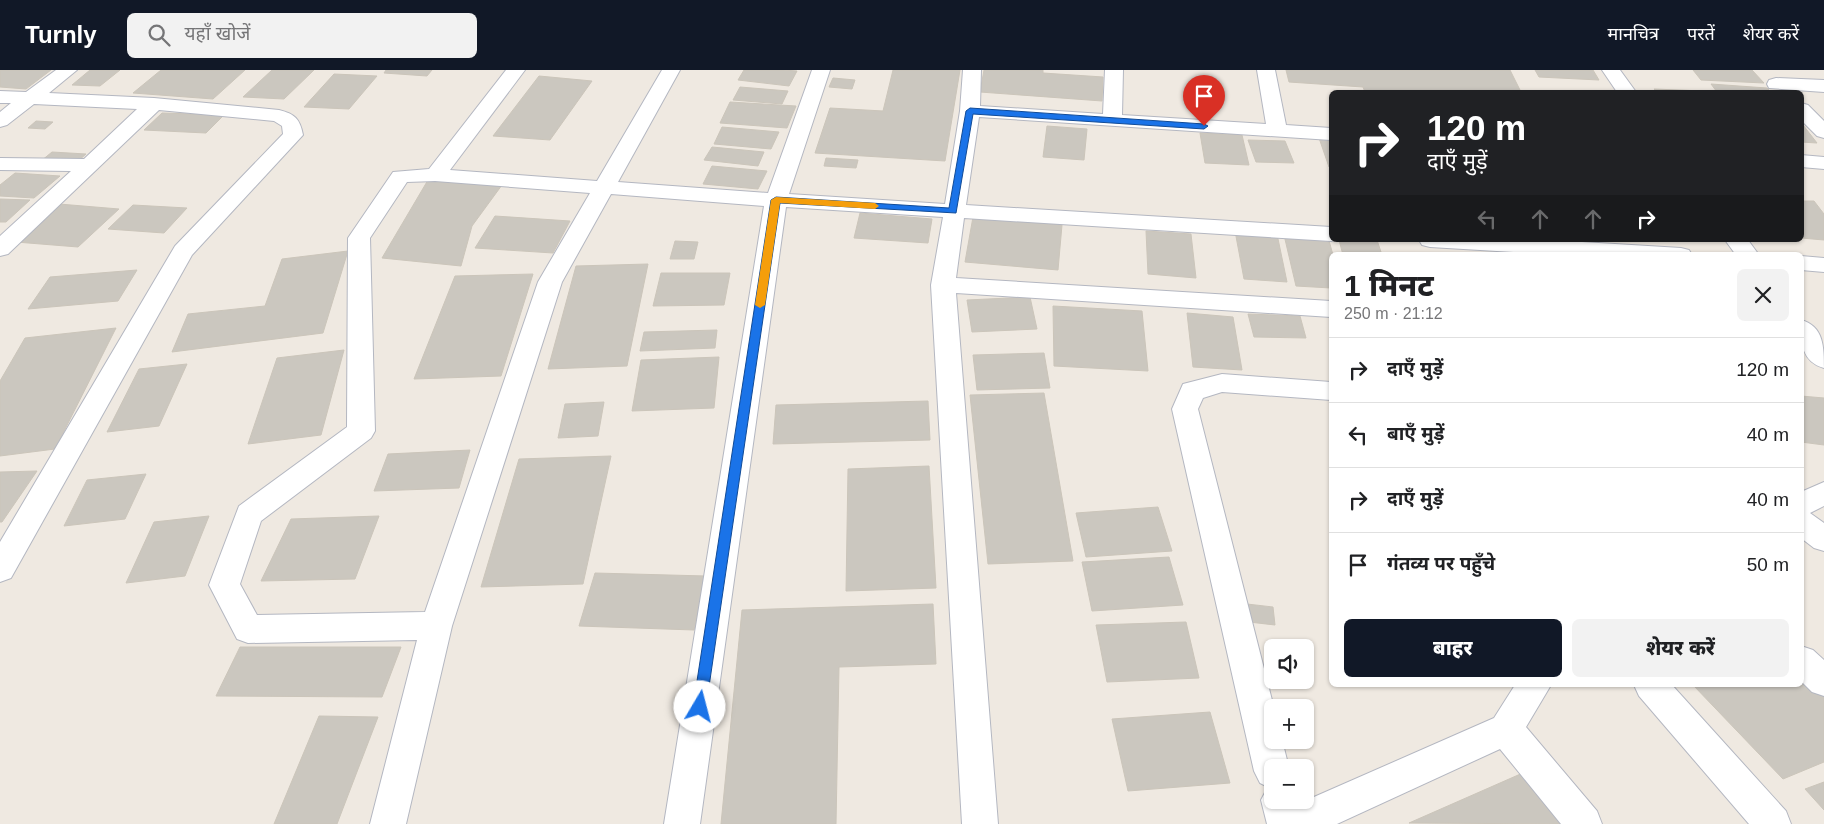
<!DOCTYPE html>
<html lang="hi">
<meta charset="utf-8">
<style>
body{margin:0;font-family:Arial,"Noto Sans Devanagari",sans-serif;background:#f2f2f2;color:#202124;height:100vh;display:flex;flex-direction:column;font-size:19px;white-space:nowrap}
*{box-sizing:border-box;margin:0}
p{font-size:16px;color:#757577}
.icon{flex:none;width:28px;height:28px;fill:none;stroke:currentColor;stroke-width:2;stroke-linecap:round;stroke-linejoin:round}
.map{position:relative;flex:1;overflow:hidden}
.drawer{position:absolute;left:1329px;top:182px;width:475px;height:435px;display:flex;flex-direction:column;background:#fff;border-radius:8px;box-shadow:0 1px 4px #0004}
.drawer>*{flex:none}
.hud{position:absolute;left:1329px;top:20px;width:475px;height:152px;border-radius:8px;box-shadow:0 1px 4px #0004;background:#202124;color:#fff;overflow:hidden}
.fabs{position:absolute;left:1264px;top:569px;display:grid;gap:10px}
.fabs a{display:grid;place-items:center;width:50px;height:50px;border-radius:8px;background:#fff;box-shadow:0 1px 4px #0004;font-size:25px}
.pin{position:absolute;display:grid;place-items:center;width:42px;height:42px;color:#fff;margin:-51px -21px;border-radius:50% 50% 50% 0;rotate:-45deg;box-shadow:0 0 5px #0007}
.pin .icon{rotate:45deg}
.me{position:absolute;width:55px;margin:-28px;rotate:8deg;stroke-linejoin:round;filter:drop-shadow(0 0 4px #0008)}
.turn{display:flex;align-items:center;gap:18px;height:105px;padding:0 15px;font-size:22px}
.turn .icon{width:65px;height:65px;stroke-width:2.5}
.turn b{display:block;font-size:35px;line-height:42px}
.lanes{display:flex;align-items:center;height:48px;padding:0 15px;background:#0003;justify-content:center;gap:25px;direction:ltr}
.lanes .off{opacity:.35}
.round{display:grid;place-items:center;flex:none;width:52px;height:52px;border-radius:8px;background:#f2f2f2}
.headline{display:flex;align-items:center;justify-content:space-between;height:85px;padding:0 15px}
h1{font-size:30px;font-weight:800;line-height:38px}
.button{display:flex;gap:10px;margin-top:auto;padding:10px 15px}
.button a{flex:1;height:58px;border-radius:8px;background:#111827;color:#fff;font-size:20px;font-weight:800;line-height:58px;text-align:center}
.button a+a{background:#f2f2f2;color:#202124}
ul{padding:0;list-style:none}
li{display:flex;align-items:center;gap:15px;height:65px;padding:0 15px;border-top:1px solid #e0e0e0}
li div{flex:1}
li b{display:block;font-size:19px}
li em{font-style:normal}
header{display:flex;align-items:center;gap:30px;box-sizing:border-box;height:70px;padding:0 25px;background:#111827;color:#fff}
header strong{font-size:24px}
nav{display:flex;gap:28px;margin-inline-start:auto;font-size:18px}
.search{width:350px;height:45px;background:#f2f2f2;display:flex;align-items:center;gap:12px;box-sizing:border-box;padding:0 18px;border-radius:8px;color:#757577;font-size:19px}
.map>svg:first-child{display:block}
</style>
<header>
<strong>Turnly</strong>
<div class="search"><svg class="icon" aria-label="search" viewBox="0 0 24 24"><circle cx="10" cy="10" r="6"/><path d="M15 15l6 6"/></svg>यहाँ खोजें</div>
<nav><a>मानचित्र</a><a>परतें</a><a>शेयर करें</a></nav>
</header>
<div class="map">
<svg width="1824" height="754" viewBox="0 0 1824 754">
<rect width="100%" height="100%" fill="#efe9e1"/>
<path fill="#cbc7bf" stroke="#cbc5ba" d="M0 0H51L26 19 0 17Z
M90 0H120L100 16 72 15Z
M161 0H245L213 29 133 23Z
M272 0H314L284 29 243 27Z
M386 0H432L427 6 384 3Z
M744 0H784L797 1 789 16 738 10Z
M893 0H960L945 91 815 83 830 38 883 41Z
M984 0H1043V3L1103 7 1102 31 980 22Z
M1286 0H1510L1521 22H1365L1363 17 1289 12Z
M1535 0H1593L1599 10 1539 7Z
M1693 0H1752L1764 13 1701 10Z
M334 4 377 6 349 39 304 37Z
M539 6 592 11 550 70 493 66Z
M833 8 855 10 852 19 829 17Z
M1711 14 1767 18 1771 22H1717Z
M740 17 788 21 782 34 733 30Z
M1654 19 1703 21 1704 22H1657Z
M730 32 796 36 787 58 720 53Z
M162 43 224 45 206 63 144 60Z
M36 51 53 52 45 59 28 58Z
M1801 55H1803L1817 73 1801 72Z
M1047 56 1087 59 1084 90 1043 87Z
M722 57 779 62 771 79 714 74Z
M1200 63 1242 65 1249 95 1205 93Z
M1318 65 1331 66V97H1329Z
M1248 70 1285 71 1294 93 1256 92Z
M712 77 764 82 758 96 704 90Z
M52 82 86 84 76 93 41 91Z
M826 88 858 90 856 98 824 96Z
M712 96 767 101 758 119 703 114Z
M15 103 60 106 34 128 0 126V115Z
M428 110 502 115 472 156 461 196 382 188Z
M0 129 30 130 6 152H0Z
M1801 131H1814L1824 144V170L1801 168Z
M59 134 119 139 78 177 16 172Z
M133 135 187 138 164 163 108 159Z
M860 143 932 149 928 173 854 168Z
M495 146 570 151 553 183 475 178Z
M973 147 1062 155 1058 200 965 192Z
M1146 161 1191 164 1196 208 1148 204Z
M1235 161 1277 164 1287 212 1244 209Z
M1284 165 1328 167 1333 185 1331 218 1296 216Z
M1339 170H1377L1382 185H1343Z
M675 171 698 172 694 189H670Z
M348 181 323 263 172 282 188 244 265 236 282 189Z
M648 194 627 296 548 299 576 196Z
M137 200 118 231 28 239 50 207Z
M661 203H730L724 235 653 236Z
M533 204 501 306 414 309 455 206Z
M1030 227 1037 259 972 262 967 230Z
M1053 236 1142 241 1148 301 1054 296Z
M1187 243 1233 247 1242 300 1193 297Z
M1248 244 1300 246 1306 268 1254 267Z
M116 258 55 379 0 386V311L25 268Z
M717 260 715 278 640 281 644 262Z
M344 280 321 365 248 374 277 288Z
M1044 283 1050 318 977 320 973 285Z
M719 287 714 338 632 341 641 290Z
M187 294 159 356 107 362 139 299Z
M1044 323 1073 491 988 494 970 325Z
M1801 326 1824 328V375L1801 372Z
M928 331 930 370 773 374 776 335Z
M604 332 598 366 558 368 565 334Z
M470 380 459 418 374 421 388 384Z
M611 386 583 514 481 517 519 389Z
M929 396 936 518 846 521 848 399Z
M37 401 2 452H0V402Z
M146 404 125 449 64 456 87 410Z
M1158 437 1172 481 1086 487 1076 443Z
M209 446 185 506 126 513 154 452Z
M379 446 355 509 261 511 291 449Z
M1169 487 1183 535 1092 541 1082 492Z
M595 503 706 506 694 560 579 556Z
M933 534 936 594 839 597 836 754H721L742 540Z
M1247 534 1273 537 1275 555 1249 552Z
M1186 552 1199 608 1107 612 1096 555Z
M240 577H401L382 627 216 626Z
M1801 603 1824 625V692L1783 709 1693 615H1801Z
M1210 642 1230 713 1128 721 1112 649Z
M319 646 378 647 337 754H274Z
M1525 702 1567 754 1409 753Z
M1824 712V740L1805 719Z"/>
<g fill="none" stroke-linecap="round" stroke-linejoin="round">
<g stroke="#b4b7c1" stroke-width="2">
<path id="minor" d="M56 0H77L49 23 154 28 279 40C295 44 300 49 303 65L192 185 11 508 0 512V472L175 176 283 64 282 56 274 51 159 40 8 184 0 186V166L71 101 0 100V88L84 89 137 39 34 34 7 55 0 57V42L11 33H0V21L26 22Z
M506 0H525L450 100 597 111 662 0H680L618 112 768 123 812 0H830L789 124 945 134 960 41 963 0H981L980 36 1103 44 1105 0H1123L1122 45 1266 54 1257 0H1275L1286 55 1331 58V70L979 47 966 135 1331 157V170H1335L1331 171 964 148 956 208 1331 231V247L956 223 998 754H962L931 215 943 147 786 137 700 754H664L764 136 611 124 562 212 452 556 406 754H370L417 570 248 573 237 569 209 515 239 436 347 357 348 168 393 102 429 99ZM435 111 590 123 538 212 425 542 257 545 240 514 261 451 371 368 375 361 370 168 407 112Z
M1602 0H1620L1636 22H1617Z
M1776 8 1824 10V22L1769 18 1767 14 1769 10Z
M1801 33 1808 35 1824 51V68L1817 66 1801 50Z
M1801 85 1824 87V99L1801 97Z
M1419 170H1549L1681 178 1689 180 1692 185H1562L1430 177 1422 175Z
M1725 170H1748L1759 185H1736Z
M1801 186 1824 188V202L1801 200Z
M1801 250C1824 256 1824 278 1824 298 1800 291 1801 270 1801 250Z
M1222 304 1331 312V330L1222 322 1203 328 1198 339 1274 638 1272 670H1282L1289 698H1272V730H1297L1298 734 1494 648 1515 615H1551L1526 657 1597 741 1602 754H1561L1500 679 1337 754H1267L1261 730 1268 717 1260 713 1254 701 1172 339 1183 314Z
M1824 412V436L1810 443 1824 453V481L1814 478 1801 468V422Z
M1801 576 1813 580 1824 590V626L1812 622 1801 611Z
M1634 615H1672L1786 741 1791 754H1749L1639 626Z"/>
</g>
<use href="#minor" fill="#fff" fill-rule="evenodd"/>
</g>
<path fill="#1a73e8" stroke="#114b97" d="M970 38 1204 54 1208 56 1204 59 973 44 956 143 780 133 706 637 704 642 700 643 695 642 693 637 771 130 776 127 949 138 966 41Z"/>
<path fill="#f59e0b" d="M776 127 875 133 879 136 875 139 780 133 765 235 760 238 755 235 771 130Z"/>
</svg>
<div class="fabs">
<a><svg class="icon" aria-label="sound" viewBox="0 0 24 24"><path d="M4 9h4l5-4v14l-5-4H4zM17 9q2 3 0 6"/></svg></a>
<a>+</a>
<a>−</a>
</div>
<div class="pin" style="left:1204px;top:56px;background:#d93025"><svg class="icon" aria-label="arrive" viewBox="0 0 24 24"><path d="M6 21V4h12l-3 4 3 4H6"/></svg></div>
<svg class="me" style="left:700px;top:637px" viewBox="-20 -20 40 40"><circle r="19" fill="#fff"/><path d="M0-13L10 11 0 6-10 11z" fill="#1a73e8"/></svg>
<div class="hud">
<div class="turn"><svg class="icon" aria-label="right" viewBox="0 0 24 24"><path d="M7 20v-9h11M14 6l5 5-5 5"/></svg><div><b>120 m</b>दाएँ मुड़ें</div></div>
<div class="lanes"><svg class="icon off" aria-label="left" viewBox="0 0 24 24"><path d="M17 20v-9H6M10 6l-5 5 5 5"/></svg><svg class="icon off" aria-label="ahead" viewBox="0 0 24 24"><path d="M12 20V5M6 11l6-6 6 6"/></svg><svg class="icon off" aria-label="ahead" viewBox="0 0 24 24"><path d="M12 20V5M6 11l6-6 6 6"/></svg><svg class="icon" aria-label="right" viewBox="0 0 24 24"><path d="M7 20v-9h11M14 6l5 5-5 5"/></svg></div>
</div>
<section class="drawer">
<div class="headline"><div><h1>1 मिनट</h1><p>250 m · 21:12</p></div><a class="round"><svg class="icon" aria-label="close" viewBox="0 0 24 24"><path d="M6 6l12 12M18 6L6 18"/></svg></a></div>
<ul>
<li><svg class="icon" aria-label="right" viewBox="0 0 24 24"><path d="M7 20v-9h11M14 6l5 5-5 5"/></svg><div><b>दाएँ मुड़ें</b></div><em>120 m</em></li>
<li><svg class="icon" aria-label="left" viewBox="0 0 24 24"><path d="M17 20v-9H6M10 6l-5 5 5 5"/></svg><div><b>बाएँ मुड़ें</b></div><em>40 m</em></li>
<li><svg class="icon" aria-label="right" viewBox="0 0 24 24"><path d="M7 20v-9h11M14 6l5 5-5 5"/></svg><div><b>दाएँ मुड़ें</b></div><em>40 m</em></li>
<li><svg class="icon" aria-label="arrive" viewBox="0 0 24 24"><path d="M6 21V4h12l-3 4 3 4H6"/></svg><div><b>गंतव्य पर पहुँचे</b></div><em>50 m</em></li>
</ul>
<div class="button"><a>बाहर</a><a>शेयर करें</a></div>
</section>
</div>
